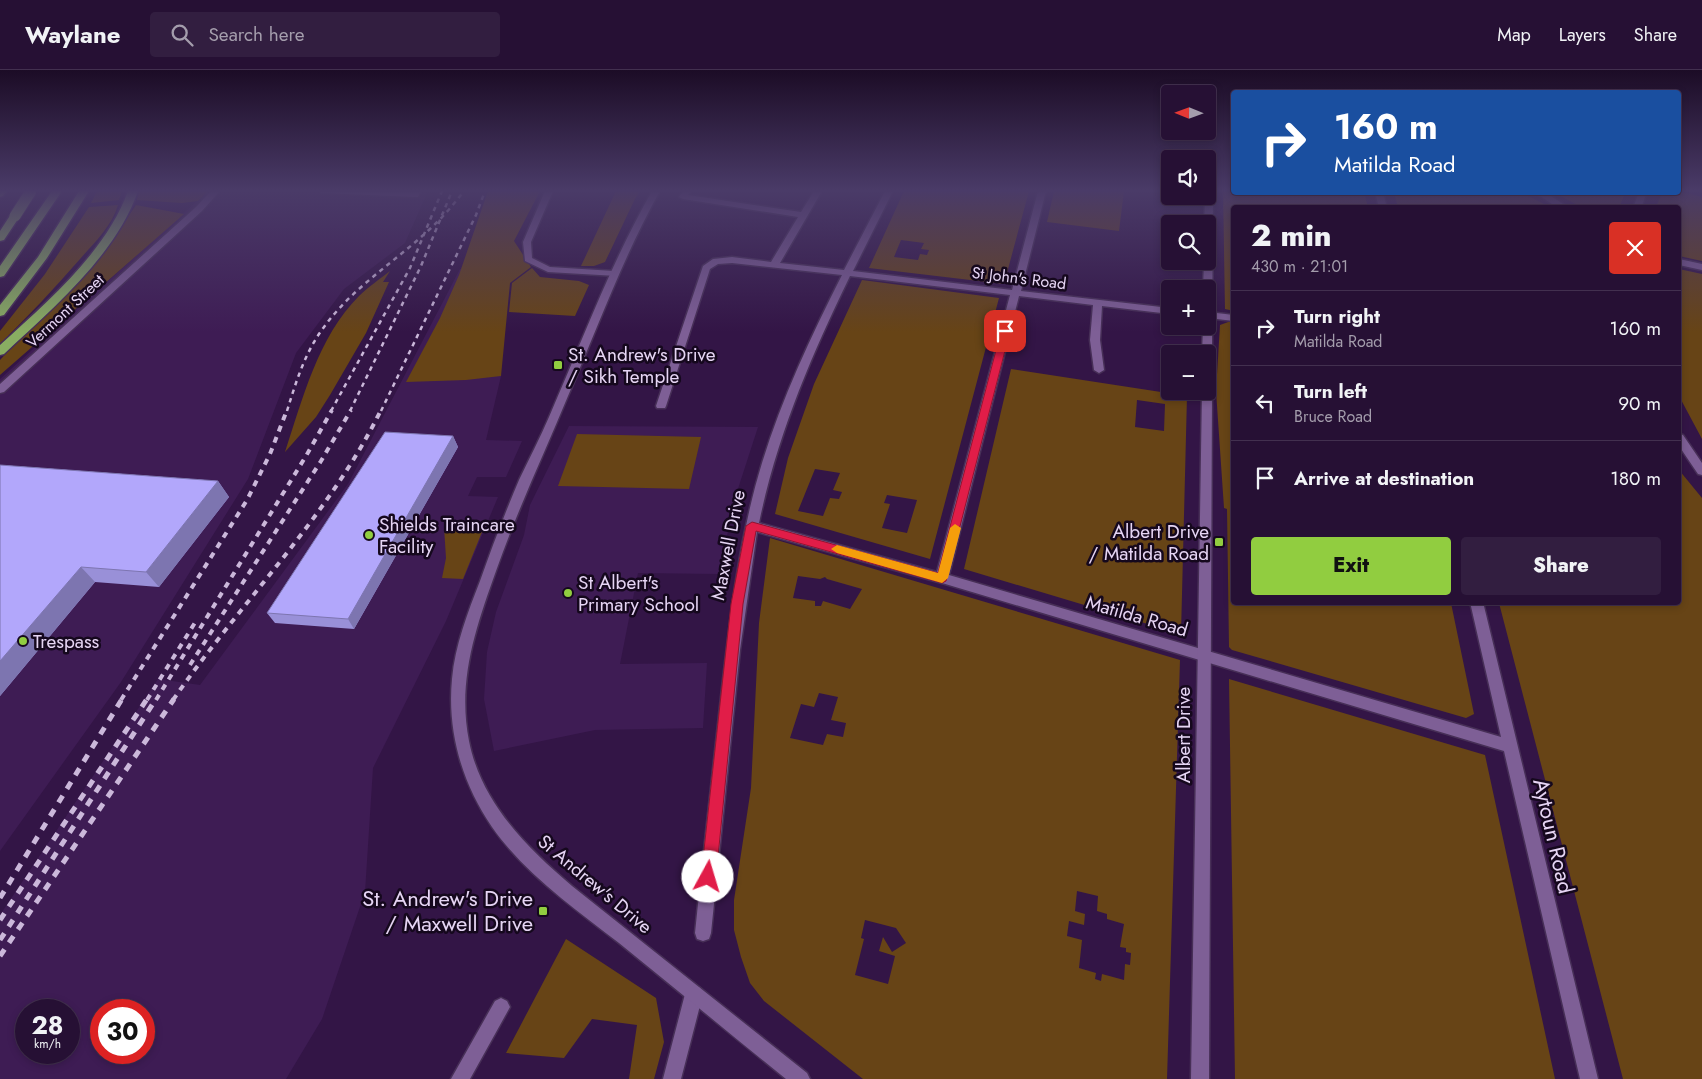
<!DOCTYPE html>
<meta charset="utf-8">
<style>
body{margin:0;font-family:Jost,sans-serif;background:#321e40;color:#f1f3f6;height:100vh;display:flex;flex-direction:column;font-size:19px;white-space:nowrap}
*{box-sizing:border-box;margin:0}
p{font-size:16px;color:#a49dac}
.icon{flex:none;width:28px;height:28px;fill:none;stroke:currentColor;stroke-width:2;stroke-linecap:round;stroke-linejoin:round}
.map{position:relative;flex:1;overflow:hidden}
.panel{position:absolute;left:1231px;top:135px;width:450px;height:400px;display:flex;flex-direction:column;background:#261034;border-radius:5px;box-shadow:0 2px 8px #0003,0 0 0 1px #42304f}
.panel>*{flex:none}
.guide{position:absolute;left:1231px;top:20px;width:450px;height:105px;border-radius:5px;box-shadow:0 2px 8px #0003,0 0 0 1px #42304f;background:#1a4fa0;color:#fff;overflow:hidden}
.needle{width:32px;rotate:271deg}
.fabs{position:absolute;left:1161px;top:15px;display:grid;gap:10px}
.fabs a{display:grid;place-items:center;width:55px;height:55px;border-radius:5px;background:#261034;box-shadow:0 2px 8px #0003,0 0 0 1px #42304f;font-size:25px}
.speed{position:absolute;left:15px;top:929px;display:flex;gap:10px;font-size:25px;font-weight:700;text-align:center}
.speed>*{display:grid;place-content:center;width:65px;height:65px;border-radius:50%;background:#261034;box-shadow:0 2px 8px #0003,0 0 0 1px #42304f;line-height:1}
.speed small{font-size:12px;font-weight:400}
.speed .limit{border:8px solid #d22;background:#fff;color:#111}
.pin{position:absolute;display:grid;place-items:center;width:42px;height:42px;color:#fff;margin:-21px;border-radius:10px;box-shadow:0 2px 8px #0006}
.me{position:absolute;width:55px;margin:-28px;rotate:6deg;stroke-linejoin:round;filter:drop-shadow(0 0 4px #0008)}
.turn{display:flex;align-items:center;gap:18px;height:105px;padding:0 20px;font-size:22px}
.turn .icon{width:65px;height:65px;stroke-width:2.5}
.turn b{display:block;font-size:35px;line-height:42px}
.round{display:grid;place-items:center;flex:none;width:52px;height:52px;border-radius:5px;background:#321e40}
.overview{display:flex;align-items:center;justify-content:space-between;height:85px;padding:0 20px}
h1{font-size:30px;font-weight:800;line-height:38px}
.action{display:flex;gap:10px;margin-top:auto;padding:10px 20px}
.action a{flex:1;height:58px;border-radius:5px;background:#91cd40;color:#111;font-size:20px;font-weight:800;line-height:58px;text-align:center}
.action a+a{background:#321e40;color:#f1f3f6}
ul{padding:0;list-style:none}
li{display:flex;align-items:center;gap:15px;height:75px;padding:0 20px;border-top:1px solid #42304f}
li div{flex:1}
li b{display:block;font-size:19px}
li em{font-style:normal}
header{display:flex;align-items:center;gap:30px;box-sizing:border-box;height:70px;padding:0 25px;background:#261034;border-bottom:1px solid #42304f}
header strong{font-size:24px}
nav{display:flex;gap:28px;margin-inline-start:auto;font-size:18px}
.search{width:350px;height:45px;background:#321e40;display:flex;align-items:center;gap:12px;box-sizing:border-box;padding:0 18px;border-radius:5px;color:#a49dac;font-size:19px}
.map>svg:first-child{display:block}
</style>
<header>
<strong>Waylane</strong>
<div class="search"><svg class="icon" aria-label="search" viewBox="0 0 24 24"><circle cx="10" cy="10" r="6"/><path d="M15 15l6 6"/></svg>Search here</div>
<nav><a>Map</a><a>Layers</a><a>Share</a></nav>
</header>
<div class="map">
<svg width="1702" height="1009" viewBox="0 0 1702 1009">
<rect width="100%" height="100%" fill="#331546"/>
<path fill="#3e1c54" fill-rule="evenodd" d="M208 121H428L405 173 344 219 296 283 248 409 121 612 0 781V309Z
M501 197V306L486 370 522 371 506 407H477L468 426 498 427 446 551 373 698 365 822 322 949 286 1009H0V845L158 609 200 615 348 414 460 199ZM26 940H69V982H26ZM101 940H144V982H101Z
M569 356 758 357 735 428 719 504 638 503 620 594 707 593 703 658 595 660 494 681 484 629 487 582 496 542 524 465 530 435Z"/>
<path fill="#674416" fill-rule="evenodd" d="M97 121H122L119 130 91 133Z
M138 121H208L198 131 182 133 137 130Z
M488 121H540L514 171 531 197 510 213 501 306 466 310 406 312 440 248 459 205Z
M616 121H640L634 131 605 192 594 196H581Z
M904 121H1029L1004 214 869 198ZM901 170 924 173 921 179 929 180 927 185 920 184 918 190 894 187Z
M1054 121H1124L1119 161 1047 152Z
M1223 121 1364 123 1368 137 1234 138V241L1225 239Z
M1679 121 1702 127V191L1679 186V138L1656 137 1662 123Z
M1394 123H1522L1550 137H1398Z
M1555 123H1625L1619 138 1581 137Z
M118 135C112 156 94 173 80 189 55 218 28 246 0 274V261L45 204 89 137Z
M136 135 184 144 0 305V290L112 170Z
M532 198 540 207 579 211 589 215 575 246 509 242 512 213Z
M1679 199 1702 204V369L1679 326Z
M390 201 383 212H389L366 263 330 325 316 347 285 382C303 328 318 267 359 226 368 217 380 209 390 201Z
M862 210 999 228 930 489 775 444 788 388 814 314ZM815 399 840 403 833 420 842 422 839 429 830 428 823 446 798 441ZM887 425 917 430 907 463 882 458 890 434 884 433Z
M1231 251 1234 252V532L1451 533 1474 644 1466 648 1232 580 1229 577 1227 439 1224 438 1216 321 1220 255Z
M1011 299 1187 326 1181 564 964 499ZM1137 330 1165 334 1164 361 1135 357Z
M577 364 701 367 689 419 558 416Z
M1679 400 1702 428V1009H1623L1499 533 1679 532Z
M444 457H484L463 509 442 508 446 488Z
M770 468 1180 590 1167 1009H863L764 931 750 913 741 887 734 860V830L751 718 759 553ZM798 506 820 509 825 507 827 509 862 519 850 539 823 531 821 536H815V531L793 528ZM819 623 838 627 831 650 846 653 843 667 827 664 823 675 790 668 801 634 814 637ZM1077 821 1098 826 1097 841 1107 844V849L1124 854 1120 877 1126 878V882L1131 883 1130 895 1125 894 1124 910 1102 904 1101 911 1095 909 1096 903 1079 898 1082 870 1067 866 1069 851 1084 855 1085 844 1075 841ZM865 850 896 858 906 873 892 882 883 867 879 881 895 886 888 914 855 905 864 869 861 868Z
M1229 609 1485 685 1555 1009H1235Z
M566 869 656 928 664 972 654 1009H629L637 955 592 949 564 988 506 983Z"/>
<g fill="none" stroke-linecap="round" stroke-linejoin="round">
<g stroke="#472f57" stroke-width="3">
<path id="minor" d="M211 121H220L202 141 4 322 0 323V314L196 137Z
M318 121 412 122 421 121 418 127H415L322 123Z
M545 121H553L531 172 532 188 550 197 614 201 617 202V206L548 202 525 191 523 172Z
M683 121H691L688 125 801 142 814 121H822L780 193 844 200 885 121H893L853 201 1012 220 1038 121H1046L1021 221 1170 238V244L1102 236 1100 270 1104 300 1099 303 1094 300 1090 270 1093 235 1019 226 949 505 1501 667 1470 532H1483L1598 1009H1580L1504 681 942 513 757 462 740 580 711 863 709 869 703 871 697 869 695 863C703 784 712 705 721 627 730 548 739 468 762 393 782 328 811 266 842 205L732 193 718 194 710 199 666 336 665 338H657L656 336 703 196 713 189 732 187 771 192 798 147 683 129 679 127ZM850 206 1010 225 937 502 759 453C777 366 811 286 850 206Z
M1375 122H1383L1387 138H1379Z
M1534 122H1545L1569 138H1558Z
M1679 189 1702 194V200L1679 195Z
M1208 242 1234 245V251L1208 248Z
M694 915 700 918 703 924 681 1009H663L685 924 688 918Z
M501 928 507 931 510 937 470 1009H451L495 931Z"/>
</g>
<g stroke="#472f57" stroke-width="3">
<path id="tertiary" d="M652 121H660C623 187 598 257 568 326 544 384 517 441 496 501 476 557 457 611 469 671 481 732 526 777 572 816L807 1003 810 1009H786C730 964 675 918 619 873 574 838 525 804 492 757 462 713 447 662 452 609 455 575 468 542 480 511 492 477 505 443 519 410 529 389 540 368 549 347 582 271 611 193 652 121Z
M1208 121H1213L1212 284 1208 287V284H1202L1203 256H1208V219H1203L1204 191H1208V154H1204L1205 126H1208Z
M1639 122H1647L1641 138H1633Z
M1208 318 1212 321 1209 1009H1191L1202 321H1208Z
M1679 364 1683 365 1702 393V405L1698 404 1679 376Z"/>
</g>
<g stroke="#472f57" stroke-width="3">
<path id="motorway" d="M0 121H7L3 126 0 127Z
M52 121H62L4 206 0 207V196Z
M79 121H89L47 188 4 245 0 246V235L38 187Z
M128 121H138C116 185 53 238 4 284L0 285V275C47 232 106 182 128 121Z
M15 143 20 146 4 170 0 171V161L11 144Z"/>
</g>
<use href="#minor" fill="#7e5f96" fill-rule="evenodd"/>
<use href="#tertiary" fill="#7e5f96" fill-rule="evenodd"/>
<use href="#motorway" fill="#89ad62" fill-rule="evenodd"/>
<path stroke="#cbb8da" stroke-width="2.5" stroke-dasharray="4.5 4.5" stroke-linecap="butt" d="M287 341C296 312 305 282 324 257 353 217 395 192 431 158 443 147 454 134 464 121
M331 341 410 198 442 121
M350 341 421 196 452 121
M381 341 476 145 485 121"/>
<path stroke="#cbb8da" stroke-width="4" stroke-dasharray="6 6" stroke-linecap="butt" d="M190 595 321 391 351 340
M121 630 247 430 270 384 287 340
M147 630 196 551
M156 630 306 386 332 340
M173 630C240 533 329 446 381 340"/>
<path stroke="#cbb8da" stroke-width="5" stroke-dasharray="8 8" stroke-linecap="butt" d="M0 828 122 629
M0 850 147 629
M0 870 156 629
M0 886 174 629"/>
<g stroke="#472f57" stroke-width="13" stroke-linecap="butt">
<path id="motorway-bridge" d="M15 146 31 121"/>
</g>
<use href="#motorway-bridge" stroke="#89ad62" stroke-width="11"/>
</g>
<path fill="#9990d8" d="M453 366 458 377 354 559 275 553 267 543Z
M0 395 218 411 229 427 159 517 95 512 0 626Z"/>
<path fill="#7d75b0" d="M453 366 458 377 354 559 348 549Z
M218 411 229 427 159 517 146 502Z
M81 497 95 512 0 626V591Z"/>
<path fill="#b2a7fb" stroke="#7d75b0" d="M385 362 453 366 348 549 267 543Z
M0 395 218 411 146 502 81 497 0 591Z"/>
<linearGradient id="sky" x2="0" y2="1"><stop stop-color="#1c0c26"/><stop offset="0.46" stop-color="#4a3b68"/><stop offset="1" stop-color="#4a3b68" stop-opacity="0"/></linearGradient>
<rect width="1702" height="262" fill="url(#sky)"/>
<path fill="#e11d48" stroke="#92132f" d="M1005 258 1010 261 946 511 942 513 756 461 743 534 716 807 714 812 708 814 703 812 701 807 731 534 746 456 752 452 938 503 1001 261Z"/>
<path fill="#f59e0b" d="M955 454 961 458 948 508 942 513 837 483 831 479 837 475 938 503 950 458Z"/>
<g fill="#91cd40" stroke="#15081d" stroke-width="2">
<rect x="553" y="290" width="10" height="10" rx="2.5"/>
<circle cx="369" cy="465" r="5"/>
<rect x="1214" y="467" width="10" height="10" rx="2.5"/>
<circle cx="568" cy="523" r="5"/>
<circle cx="23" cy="571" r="5"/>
<rect x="538" y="836" width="10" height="10" rx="2.5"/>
</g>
<g text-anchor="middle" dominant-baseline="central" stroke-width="5" stroke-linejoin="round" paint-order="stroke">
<g font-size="16" fill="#e6d5f4" stroke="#15081d">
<text transform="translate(1019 208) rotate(7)">St John's Road</text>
<text transform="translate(65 241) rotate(-43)">Vermont Street</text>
</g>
<g font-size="19" fill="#e6d5f4" stroke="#15081d" text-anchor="start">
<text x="568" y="284">St. Andrew's Drive<tspan x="568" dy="22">/ Sikh Temple</tspan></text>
<text x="379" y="454">Shields Traincare<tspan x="379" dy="22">Facility</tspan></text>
<text x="1209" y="461" text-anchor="end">Albert Drive<tspan x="1209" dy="22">/ Matilda Road</tspan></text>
<text x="578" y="512">St Albert's<tspan x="578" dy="22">Primary School</tspan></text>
<text x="33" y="571">Trespass</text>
</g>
<g font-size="19" fill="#e6d5f4" stroke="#15081d">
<text transform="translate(728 475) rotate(-79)">Maxwell Drive</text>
<text transform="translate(1137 546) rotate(16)">Matilda Road</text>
<text transform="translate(1183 665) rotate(-90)">Albert Drive</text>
<text transform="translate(595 814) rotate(40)">St Andrew's Drive</text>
</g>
<g font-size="22" fill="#e6d5f4" stroke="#15081d">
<text transform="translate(1554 766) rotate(77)">Aytoun Road</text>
</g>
<g font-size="22" fill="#e6d5f4" stroke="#15081d" text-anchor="end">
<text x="533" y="828">St. Andrew's Drive<tspan x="533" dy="25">/ Maxwell Drive</tspan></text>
</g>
</g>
</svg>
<div class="fabs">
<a><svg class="needle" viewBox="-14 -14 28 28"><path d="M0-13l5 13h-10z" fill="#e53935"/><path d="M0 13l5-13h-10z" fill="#a49dac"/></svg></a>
<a><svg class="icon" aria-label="sound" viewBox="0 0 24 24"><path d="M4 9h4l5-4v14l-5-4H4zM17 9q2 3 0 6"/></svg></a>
<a><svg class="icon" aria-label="search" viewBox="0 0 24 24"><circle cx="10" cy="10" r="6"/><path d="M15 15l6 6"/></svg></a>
<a>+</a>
<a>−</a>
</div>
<div class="speed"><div>28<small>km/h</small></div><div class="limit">30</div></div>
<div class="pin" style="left:1005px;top:261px;background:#d93025"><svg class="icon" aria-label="arrive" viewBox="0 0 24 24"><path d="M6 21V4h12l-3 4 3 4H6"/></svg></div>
<svg class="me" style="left:708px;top:807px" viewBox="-20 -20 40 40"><circle r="19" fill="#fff"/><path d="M0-13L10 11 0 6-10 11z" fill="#e11d48"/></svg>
<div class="guide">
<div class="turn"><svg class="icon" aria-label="right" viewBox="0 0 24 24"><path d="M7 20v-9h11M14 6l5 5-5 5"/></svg><div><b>160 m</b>Matilda Road</div></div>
</div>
<section class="panel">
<div class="overview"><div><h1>2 min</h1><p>430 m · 21:01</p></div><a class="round" style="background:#d93025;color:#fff"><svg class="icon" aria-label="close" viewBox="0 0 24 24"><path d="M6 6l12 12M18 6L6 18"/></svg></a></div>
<ul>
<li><svg class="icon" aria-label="right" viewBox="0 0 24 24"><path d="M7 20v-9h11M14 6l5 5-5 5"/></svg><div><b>Turn right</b><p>Matilda Road</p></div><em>160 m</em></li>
<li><svg class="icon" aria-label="left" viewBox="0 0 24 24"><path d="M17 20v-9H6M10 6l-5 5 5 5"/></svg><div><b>Turn left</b><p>Bruce Road</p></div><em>90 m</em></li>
<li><svg class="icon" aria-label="arrive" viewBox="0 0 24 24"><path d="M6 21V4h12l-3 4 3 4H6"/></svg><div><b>Arrive at destination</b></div><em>180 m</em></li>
</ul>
<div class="action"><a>Exit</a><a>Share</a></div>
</section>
</div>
